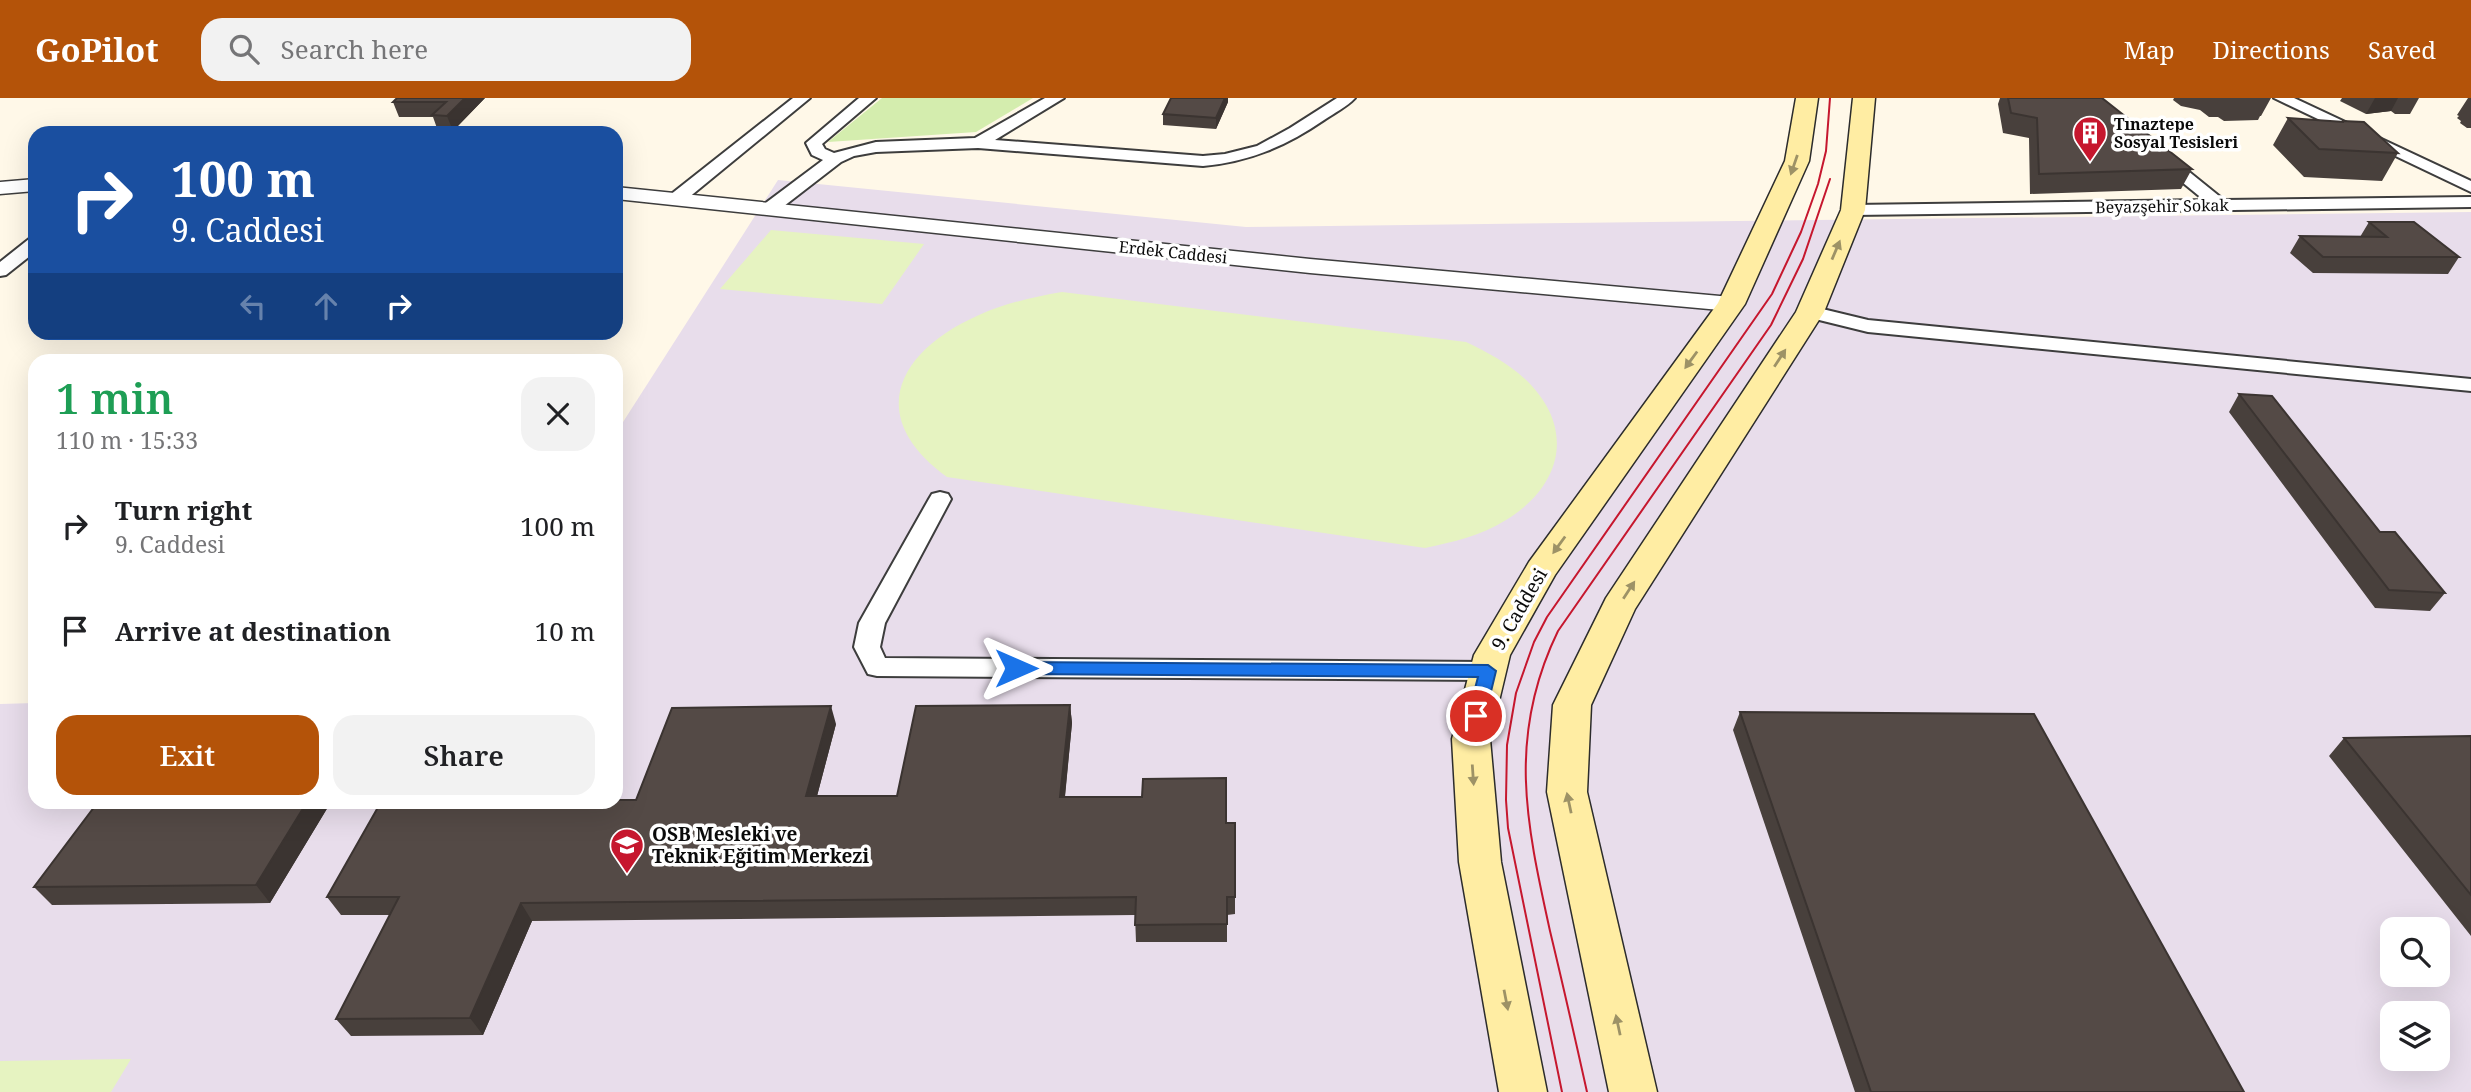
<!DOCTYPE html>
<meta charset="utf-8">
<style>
body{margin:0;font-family:"Noto Serif",serif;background:#f2f2f2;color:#202124;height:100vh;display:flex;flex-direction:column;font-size:26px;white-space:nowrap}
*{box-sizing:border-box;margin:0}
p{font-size:23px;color:#757577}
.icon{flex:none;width:38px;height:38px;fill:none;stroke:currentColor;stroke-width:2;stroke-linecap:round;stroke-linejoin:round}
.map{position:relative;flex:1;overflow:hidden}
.drawer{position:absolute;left:28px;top:256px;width:595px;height:455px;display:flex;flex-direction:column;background:#fff;border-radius:21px;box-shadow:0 7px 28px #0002}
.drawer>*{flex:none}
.guide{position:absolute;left:28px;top:28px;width:595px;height:214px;border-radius:21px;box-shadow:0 7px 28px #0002;background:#1a4fa0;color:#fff;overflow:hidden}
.controls{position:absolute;left:2380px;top:819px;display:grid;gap:14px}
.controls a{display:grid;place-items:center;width:70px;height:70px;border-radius:14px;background:#fff;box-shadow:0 7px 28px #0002;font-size:35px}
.pin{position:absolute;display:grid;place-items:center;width:60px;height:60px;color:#fff;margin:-30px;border:4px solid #fff;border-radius:50%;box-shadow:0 2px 7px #0007}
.me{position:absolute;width:77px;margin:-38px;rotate:90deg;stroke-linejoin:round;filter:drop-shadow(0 0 5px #0008)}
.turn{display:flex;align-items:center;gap:24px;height:147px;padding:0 28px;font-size:32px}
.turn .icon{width:91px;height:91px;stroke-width:2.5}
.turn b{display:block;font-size:49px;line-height:60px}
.lanes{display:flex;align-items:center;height:66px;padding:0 28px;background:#0003;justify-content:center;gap:35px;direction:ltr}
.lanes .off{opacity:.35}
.round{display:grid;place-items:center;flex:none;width:74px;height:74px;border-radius:21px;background:#f2f2f2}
.head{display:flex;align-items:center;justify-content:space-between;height:119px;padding:0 28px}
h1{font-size:42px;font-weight:600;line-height:52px;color:#1e9e55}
.action{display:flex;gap:14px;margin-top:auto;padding:14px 28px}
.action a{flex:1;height:80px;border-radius:21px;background:#b45309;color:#fff;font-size:28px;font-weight:600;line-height:80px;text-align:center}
.action a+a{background:#f2f2f2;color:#202124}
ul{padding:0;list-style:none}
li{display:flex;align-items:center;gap:21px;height:105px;padding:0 28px}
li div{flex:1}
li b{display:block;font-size:26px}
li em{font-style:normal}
header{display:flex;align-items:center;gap:42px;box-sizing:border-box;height:98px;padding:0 35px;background:#b45309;color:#fff}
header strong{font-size:33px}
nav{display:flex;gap:38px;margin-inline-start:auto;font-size:24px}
.search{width:490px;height:63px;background:#f2f2f2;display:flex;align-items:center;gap:18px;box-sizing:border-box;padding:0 24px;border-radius:21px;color:#757577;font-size:26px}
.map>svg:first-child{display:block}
</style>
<header>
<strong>GoPilot</strong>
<div class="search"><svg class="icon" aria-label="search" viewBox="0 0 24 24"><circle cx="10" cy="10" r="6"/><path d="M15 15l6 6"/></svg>Search here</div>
<nav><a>Map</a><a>Directions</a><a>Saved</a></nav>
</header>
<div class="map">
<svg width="2471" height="994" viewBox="0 0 2471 994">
<rect width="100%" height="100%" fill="#fff8e8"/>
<path fill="#e8ddeb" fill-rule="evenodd" d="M778 82 1246 129 2471 114V994H0V606L35 605V704H616V335ZM2392 831H2438V877H2392ZM2392 915H2438V961H2392Z"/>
<path fill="#d4edae" d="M882 0H1033L976 34 828 44Z"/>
<path fill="#e6f3c1" d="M771 132 924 146 882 206 720 191Z
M1062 194 1466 244C1487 254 1508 265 1525 281 1576 329 1563 387 1506 422 1481 438 1453 444 1425 450L947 379C864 319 897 253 979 217 1006 205 1033 199 1062 194Z
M131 961 111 994H0V963Z"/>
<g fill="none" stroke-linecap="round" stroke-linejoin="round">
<g stroke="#3d3d3d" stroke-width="4">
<path id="minor" d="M793 0H810L682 105H670L668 101 670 97Z
M859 0H876L822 46 825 51 834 55 876 44 975 40 1045 0H1064L995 42 1203 58 1225 56 1257 48 1290 30 1337 0H1355C1347 9 1334 15 1324 22 1286 48 1249 64 1203 68L978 50 876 54 854 58 841 64 775 115H763L760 111 763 107 823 62 812 57 806 45Z
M2274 0H2294L2471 83V94Z
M2161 54 2167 56 2224 102 2471 99V109L1853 117 1844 112 1853 107 2204 102 2155 62 2153 59 2155 56Z
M35 140V154L6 177 0 178V164L29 141Z
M1810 208 1868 222 2471 281V293L1868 234 1803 218 1800 214Z
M940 394 948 396 951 401 885 525 880 549 885 560 1487 564 1496 566 1500 573 1496 580 1487 582 877 578 868 576 854 549 859 525 929 401 932 396Z"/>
</g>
<g stroke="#3d3d3d" stroke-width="3">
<path id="tertiary" d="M35 81V93L0 96V84Z
M616 89 1310 161 1731 199 1739 201 1743 206 1739 211 1731 213 1310 175 616 101Z"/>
</g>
<g stroke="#2c2c2c" stroke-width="3">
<path id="secondary" d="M1796 0H1818L1809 63 1745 206 1555 477 1510 557 1490 641 1501 764 1547 994H1499L1459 764 1452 641 1474 557 1529 464 1718 205 1785 63Z
M1853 0H1875L1865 112 1824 214 1635 511 1591 607 1587 694 1657 994H1609L1547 694 1553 607 1606 500 1796 214 1841 112Z"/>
</g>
<use href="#minor" fill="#fff" fill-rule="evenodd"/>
<use href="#tertiary" fill="#fff" fill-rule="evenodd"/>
<use href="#secondary" fill="#ffeda3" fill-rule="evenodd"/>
<path stroke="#c6172e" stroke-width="2" d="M1562 994 1508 730 1506 702 1507 647 1516 595 1534 544 1547 519 1772 196 1801 134 1818 86 1826 53 1830 0
M1587 994C1575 940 1563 887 1550 833 1526 724 1507 638 1558 533L1771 227 1803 161 1830 81"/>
</g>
<path fill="#48403c" d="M485 0 453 33H438L433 19H399L393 4Z
M2000 0H2102L2192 71 2181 91 2030 96 2029 40 2003 35 1998 6Z
M2174 0H2271L2261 18H2260L2258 22 2224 23 2218 19H2209L2200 12 2181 8 2173 2Z
M2342 0H2419L2410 16H2395L2391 13 2366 16 2340 3Z
M2468 0H2471V30H2467L2460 25 2461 23 2457 20 2459 18 2457 17Z
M1228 4 1216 31 1163 27V16Z
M2288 20 2341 24 2342 23 2398 55 2382 83 2304 79 2273 47Z
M2369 124 2459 159 2448 176 2313 175 2290 155 2300 138 2360 139Z
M2239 296 2380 434 2445 495 2430 513 2375 510 2229 314Z
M1070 607 1072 625 1065 699 1226 725 1235 799V816L1227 817V844H1136L1135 817 532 823 483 937 351 938 336 921 390 817H341L327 799 636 702 836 626 817 698H897Z
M1740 614 2244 994H1855L1733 632Z
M2471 638V838L2329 658 2344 640Z
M98 704H331L270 805 52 807 34 789Z"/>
<path fill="#3b3431" d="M465 0H485L453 33 447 18Z
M1225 0H1228V4L1216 31V20Z
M2375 0H2398L2391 13 2366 16Z
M1070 607 1072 625 1063 717 1060 699Z
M831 608 836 626 812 717 806 698Z
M307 704H331L270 805 256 787Z
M521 805 532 823 483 937 470 920Z"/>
<path fill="#544a46" stroke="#3b3431" stroke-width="2" d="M397 0H465L447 18 432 17 446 4H393Z
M1171 0H1225L1216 20 1163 16Z
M2008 0H2102L2192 71 2039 76 2037 20 2011 15Z
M2288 20 2344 24 2342 23 2364 24 2398 55 2319 51Z
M2369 124H2414L2459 159H2323L2300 138 2387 139Z
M2239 296 2272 298 2380 434H2395L2445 495 2389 492Z
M1070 607 1060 699H1142L1143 681 1226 680V725H1235V799H1227V826L1135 827 1136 799 521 805 470 920 336 921 399 799H327L381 704H616V702H636L672 610 831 608 806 698H897L916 608Z
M1740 614 2034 616 2244 994H1871Z
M2471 638V797L2344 640Z
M98 704H307L256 787 34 789Z"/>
<defs><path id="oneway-solid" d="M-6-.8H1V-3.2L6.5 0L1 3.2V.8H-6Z" transform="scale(1.75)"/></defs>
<g fill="#9d9266">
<use href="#oneway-solid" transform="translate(1794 67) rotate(109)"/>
<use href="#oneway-solid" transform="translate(1836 152) rotate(-67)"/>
<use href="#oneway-solid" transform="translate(1780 260) rotate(-57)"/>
<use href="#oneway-solid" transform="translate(1691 262) rotate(126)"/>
<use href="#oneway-solid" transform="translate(1559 447) rotate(126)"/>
<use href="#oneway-solid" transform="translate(1629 492) rotate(-57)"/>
<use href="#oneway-solid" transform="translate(1473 677) rotate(86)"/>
<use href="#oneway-solid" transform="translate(1569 705) rotate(-102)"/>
<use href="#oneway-solid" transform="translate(1506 902) rotate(79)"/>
<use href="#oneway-solid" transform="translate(1618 927) rotate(-102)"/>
</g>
<path fill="#1a73e8" stroke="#114b97" stroke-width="2" d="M1016 564 1488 567 1496 573 1485 618 1482 623H1470L1468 618 1478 579 1016 576 1007 570Z"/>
<defs>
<g id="building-pin" transform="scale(1.75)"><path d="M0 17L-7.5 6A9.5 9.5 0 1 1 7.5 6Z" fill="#c6172e" stroke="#fff"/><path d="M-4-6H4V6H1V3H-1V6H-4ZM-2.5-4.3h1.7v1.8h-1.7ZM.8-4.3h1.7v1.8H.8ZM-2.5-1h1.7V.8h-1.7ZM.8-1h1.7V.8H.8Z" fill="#fff"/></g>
<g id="school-pin" transform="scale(1.75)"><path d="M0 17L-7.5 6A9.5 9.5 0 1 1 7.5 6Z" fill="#c6172e" stroke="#fff"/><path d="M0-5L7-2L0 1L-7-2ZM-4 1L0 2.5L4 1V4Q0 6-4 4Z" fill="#fff"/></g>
</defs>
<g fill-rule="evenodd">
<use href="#building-pin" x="2090" y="35"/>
<use href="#school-pin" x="627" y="747"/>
</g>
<g text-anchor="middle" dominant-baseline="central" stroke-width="7" stroke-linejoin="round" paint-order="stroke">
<g font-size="16" font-weight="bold" fill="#0a0a0a" stroke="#fff" text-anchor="start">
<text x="2114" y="26">Tınaztepe<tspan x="2114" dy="18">Sosyal Tesisleri</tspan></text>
</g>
<g font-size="16" fill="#0a0a0a" stroke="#fff">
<text transform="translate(2162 108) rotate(-1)">Beyazşehir Sokak</text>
<text transform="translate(1173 154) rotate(6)">Erdek Caddesi</text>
</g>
<g font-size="19" fill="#0a0a0a" stroke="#fff">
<text transform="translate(1519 511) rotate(-60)">9. Caddesi</text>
</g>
<g font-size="19" font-weight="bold" fill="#0a0a0a" stroke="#fff" text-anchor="start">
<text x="652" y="736">OSB Mesleki ve<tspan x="652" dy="22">Teknik Eğitim Merkezi</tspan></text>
</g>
</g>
</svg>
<div class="controls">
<a><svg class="icon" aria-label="search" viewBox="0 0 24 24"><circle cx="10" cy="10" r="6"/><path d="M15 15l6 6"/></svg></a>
<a><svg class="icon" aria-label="layers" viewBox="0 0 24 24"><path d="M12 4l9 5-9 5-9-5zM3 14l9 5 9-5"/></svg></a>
</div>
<div class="pin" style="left:1476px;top:618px;background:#d93025"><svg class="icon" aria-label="arrive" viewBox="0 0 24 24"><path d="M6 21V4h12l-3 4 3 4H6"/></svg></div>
<svg class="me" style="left:1016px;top:570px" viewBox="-20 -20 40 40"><path d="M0-17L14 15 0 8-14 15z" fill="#1a73e8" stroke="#fff" stroke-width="4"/></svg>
<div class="guide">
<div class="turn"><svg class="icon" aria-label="right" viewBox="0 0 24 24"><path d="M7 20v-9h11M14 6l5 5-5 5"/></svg><div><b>100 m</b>9. Caddesi</div></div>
<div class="lanes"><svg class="icon off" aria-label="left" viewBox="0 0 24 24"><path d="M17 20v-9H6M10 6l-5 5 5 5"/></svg><svg class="icon off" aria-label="ahead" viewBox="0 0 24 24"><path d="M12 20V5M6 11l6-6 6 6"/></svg><svg class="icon" aria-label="right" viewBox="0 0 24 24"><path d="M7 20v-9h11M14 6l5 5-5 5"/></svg></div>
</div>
<section class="drawer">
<div class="head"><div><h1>1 min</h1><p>110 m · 15:33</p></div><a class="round"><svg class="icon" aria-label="close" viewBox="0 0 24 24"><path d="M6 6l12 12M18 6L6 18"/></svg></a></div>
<ul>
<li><svg class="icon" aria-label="right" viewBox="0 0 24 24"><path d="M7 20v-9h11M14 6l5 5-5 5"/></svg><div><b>Turn right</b><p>9. Caddesi</p></div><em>100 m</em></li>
<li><svg class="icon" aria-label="arrive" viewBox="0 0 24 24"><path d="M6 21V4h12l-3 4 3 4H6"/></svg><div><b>Arrive at destination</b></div><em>10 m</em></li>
</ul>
<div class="action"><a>Exit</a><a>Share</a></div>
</section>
</div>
